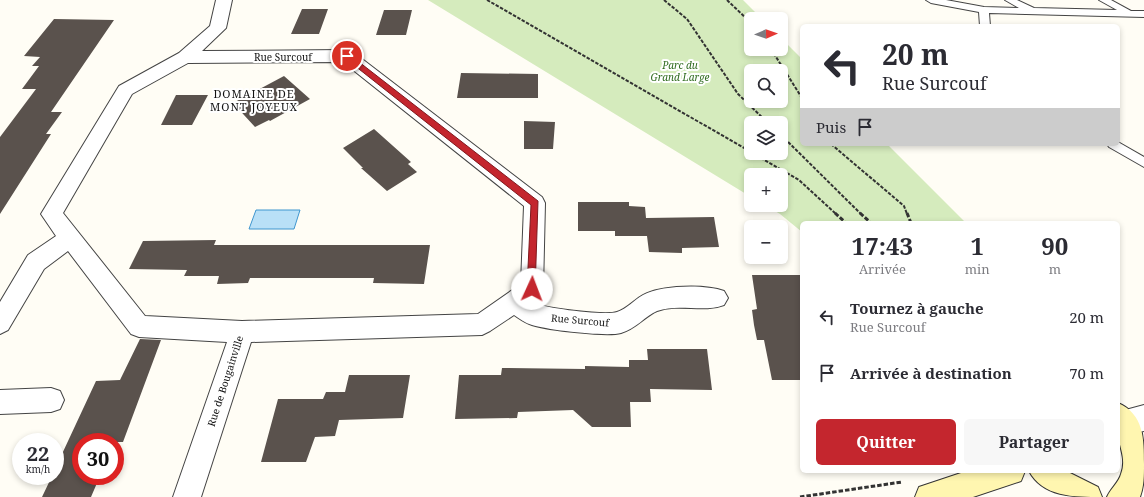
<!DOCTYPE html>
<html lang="fr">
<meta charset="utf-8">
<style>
body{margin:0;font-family:"Noto Serif",serif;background:#f7f7f7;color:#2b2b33;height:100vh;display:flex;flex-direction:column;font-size:15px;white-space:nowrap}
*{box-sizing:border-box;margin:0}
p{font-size:13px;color:#7c7c81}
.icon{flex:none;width:22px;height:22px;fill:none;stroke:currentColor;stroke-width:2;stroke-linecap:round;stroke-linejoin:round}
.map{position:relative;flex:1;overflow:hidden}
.details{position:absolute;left:800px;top:221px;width:320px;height:252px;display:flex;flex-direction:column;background:#fff;border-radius:6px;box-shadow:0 2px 6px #0003}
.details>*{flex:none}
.banner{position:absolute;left:800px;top:24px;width:320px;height:122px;border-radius:6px;box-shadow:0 2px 6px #0003;background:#fff;color:#2b2b33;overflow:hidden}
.needle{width:26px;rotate:88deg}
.buttons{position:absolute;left:744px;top:12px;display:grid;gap:8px}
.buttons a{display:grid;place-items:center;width:44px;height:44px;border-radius:6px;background:#fff;box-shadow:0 2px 6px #0003;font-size:20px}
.speed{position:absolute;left:12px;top:433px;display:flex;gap:8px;font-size:20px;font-weight:700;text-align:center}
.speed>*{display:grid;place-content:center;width:52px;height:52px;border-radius:50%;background:#fff;box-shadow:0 2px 6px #0003;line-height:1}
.speed small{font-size:10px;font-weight:400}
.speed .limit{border:6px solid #d22;background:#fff;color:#111}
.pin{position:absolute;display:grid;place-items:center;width:34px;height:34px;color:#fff;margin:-17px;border:2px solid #fff;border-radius:50%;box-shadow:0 1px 4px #0007}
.me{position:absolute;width:44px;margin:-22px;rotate:2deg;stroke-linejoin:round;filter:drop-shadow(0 0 3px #0008)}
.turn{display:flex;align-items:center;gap:14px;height:84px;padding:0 16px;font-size:18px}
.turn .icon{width:52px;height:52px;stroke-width:2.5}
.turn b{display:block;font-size:28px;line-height:34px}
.then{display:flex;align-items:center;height:38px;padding:0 16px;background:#0003;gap:8px;font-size:15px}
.eta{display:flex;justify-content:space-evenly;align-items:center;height:68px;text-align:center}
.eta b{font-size:24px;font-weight:700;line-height:28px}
.button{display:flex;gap:8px;margin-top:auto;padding:8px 16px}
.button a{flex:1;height:46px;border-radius:6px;background:#c4262e;color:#fff;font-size:16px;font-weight:700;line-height:46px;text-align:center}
.button a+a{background:#f7f7f7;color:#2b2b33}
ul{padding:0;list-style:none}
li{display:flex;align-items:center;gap:12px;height:56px;padding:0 16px}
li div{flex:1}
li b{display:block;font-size:15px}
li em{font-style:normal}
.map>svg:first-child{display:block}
</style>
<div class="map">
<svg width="1144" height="497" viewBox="0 0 1144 497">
<rect width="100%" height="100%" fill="#fffdf5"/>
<path fill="#d5ebbd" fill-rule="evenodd" d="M428 0H743L762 19H751V49H781V38L802 59V144H887L966 223H802V232L780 214 765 205H781V175H751V197ZM751 71H781V101H751ZM751 123H781V153H751Z"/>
<path fill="#b9e0f7" stroke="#3f96cf" d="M256 210H300L294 229H249Z"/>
<path fill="#5a524d" d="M302 9H328L319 34H291Z
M384 10H412L406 35H376Z
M54 19 114 20 51 112H62L46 134H51L0 214V137L36 89H22L39 66H32L40 57 24 56Z
M461 73 538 74V98H457Z
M284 76 310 99 270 121 269 120 255 127 233 103Z
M176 95H208L192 125H161Z
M524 121 555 122 553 149H524Z
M374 129 411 162 408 164 417 172 387 191 361 168H363L343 148Z
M578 202H629V206L645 207 646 218 714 217 719 247 682 248V253L649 252 647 236H615V231H578Z
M216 240 214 245H430L424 284 373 283 374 278H250L248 283 217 284 219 276H184L187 270 129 269 143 241Z
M752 275H802V380H772L764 340H757L754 325 752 310 757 309Z
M140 339 161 340 123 442H81V476H100L91 497H42L52 476H55V469L96 381 120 380Z
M647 349H707L712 390 650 389 651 402H630L631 427H592L573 410 518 412 517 418 455 419 459 375H501L502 368 585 369V366L629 367V360H648Z
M349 375H410L403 418 339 420 335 436 315 437 306 462H261L278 399H323L326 392H345Z"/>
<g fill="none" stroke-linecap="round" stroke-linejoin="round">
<g stroke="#444" stroke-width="2">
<path id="lane" d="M926 0H946L984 7 1019 8 1005 0H1017L1034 8 1117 10 1099 0H1111L1131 11H1144V17L989 13 990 26H980L979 12 931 3Z
M1118 142 1144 157V167L1109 147 1107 144H1118Z"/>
</g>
<g stroke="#444" stroke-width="2">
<path id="street" d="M216 0H232L226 28 202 51 347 50 353 52 542 197 545 203 543 289 540 296 532 302C542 308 605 316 617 312 627 309 634 300 643 295 661 285 705 284 724 291L728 298 724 305C703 313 679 303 657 311 645 316 636 329 621 333 607 337 548 330 532 325 525 323 520 319 514 315L490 331 482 335 251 342 201 497H173L227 342 139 337 131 334 68 251 44 269 8 330 0 334V302L28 255 56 236 41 214 119 86 179 53 210 26ZM343 62 524 206 521 284 478 314 242 321 145 316 63 213 132 94 188 63Z
M51 388 60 391 64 400 60 409 51 412 0 414V390Z
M1144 405V431L1124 435 1118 432V412Z"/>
</g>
<g stroke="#333" stroke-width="2">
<path id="secondary" d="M1118 403C1144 414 1144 439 1144 464 1144 476 1144 486 1140 497H1107C1111 488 1119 482 1121 474 1126 461 1121 450 1118 437 1116 427 1118 414 1118 403Z
M967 471H1025L1021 481 973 497H915L919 487Z
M1029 471H1066L1098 487 1102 497C1073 497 1043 497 1029 471Z"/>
</g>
<path stroke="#333" stroke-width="2" stroke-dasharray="3.5 1.5" stroke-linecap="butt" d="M487 0 751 152
M664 0 687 19 738 94 768 123
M727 0 751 23
M771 49 802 98
M781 135 861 214
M831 144 904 206 907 214
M752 153 799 180 836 214"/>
<path stroke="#333" stroke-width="3" stroke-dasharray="4.5 2" stroke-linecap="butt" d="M835 213 846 223
M860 213 871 223
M907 213 911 223
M800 497 902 482"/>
<use href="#lane" fill="#fff" fill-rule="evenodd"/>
<use href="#street" fill="#fff" fill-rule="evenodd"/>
<use href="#secondary" fill="#fff6b0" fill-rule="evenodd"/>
</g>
<path fill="#c4262e" stroke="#7f191e" d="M345 55H350L538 201 535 292 532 293 527 289 531 205 345 58Z"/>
<g text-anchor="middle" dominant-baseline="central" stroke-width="4" stroke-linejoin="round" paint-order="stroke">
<g font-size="10" fill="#111" stroke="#fff">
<text x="283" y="57">Rue Surcouf</text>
<text transform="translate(580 320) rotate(5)">Rue Surcouf</text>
<text transform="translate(225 381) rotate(-72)">Rue de Bougainville</text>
</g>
<g font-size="10" font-style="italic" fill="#2f6b1f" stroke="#fff">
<text x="680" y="65">Parc du<tspan x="680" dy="12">Grand Large</tspan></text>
</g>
<g font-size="11" letter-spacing="1" fill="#111" stroke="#fff">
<text x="254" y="93">DOMAINE DE<tspan x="254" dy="13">MONT JOYEUX</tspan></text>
</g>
</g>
</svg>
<div class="buttons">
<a><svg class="needle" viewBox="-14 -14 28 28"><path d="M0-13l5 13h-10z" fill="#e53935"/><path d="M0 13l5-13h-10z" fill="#7c7c81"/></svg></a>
<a><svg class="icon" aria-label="search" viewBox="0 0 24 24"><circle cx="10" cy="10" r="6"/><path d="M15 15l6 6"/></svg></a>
<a><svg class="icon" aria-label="layers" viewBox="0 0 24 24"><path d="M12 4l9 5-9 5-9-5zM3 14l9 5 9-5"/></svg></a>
<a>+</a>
<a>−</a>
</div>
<div class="speed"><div>22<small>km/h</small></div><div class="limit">30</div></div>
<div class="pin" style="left:347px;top:56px;background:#d93025"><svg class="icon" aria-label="arrive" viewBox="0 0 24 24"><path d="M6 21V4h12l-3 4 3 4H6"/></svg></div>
<svg class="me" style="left:532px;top:289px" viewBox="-20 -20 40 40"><circle r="19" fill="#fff"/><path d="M0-13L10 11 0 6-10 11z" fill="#c4262e"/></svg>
<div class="banner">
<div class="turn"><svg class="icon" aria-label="left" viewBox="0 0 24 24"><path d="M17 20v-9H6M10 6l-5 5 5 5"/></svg><div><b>20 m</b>Rue Surcouf</div></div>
<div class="then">Puis<svg class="icon" aria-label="arrive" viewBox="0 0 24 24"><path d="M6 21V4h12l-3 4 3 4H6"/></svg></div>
</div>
<section class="details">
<div class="eta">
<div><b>17:43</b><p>Arrivée</p></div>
<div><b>1</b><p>min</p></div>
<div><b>90</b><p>m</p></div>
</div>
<ul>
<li><svg class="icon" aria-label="left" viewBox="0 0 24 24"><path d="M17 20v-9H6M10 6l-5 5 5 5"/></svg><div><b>Tournez à gauche</b><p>Rue Surcouf</p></div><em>20 m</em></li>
<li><svg class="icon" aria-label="arrive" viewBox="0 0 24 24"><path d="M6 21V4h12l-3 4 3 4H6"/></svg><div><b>Arrivée à destination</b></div><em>70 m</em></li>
</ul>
<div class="button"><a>Quitter</a><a>Partager</a></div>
</section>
</div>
